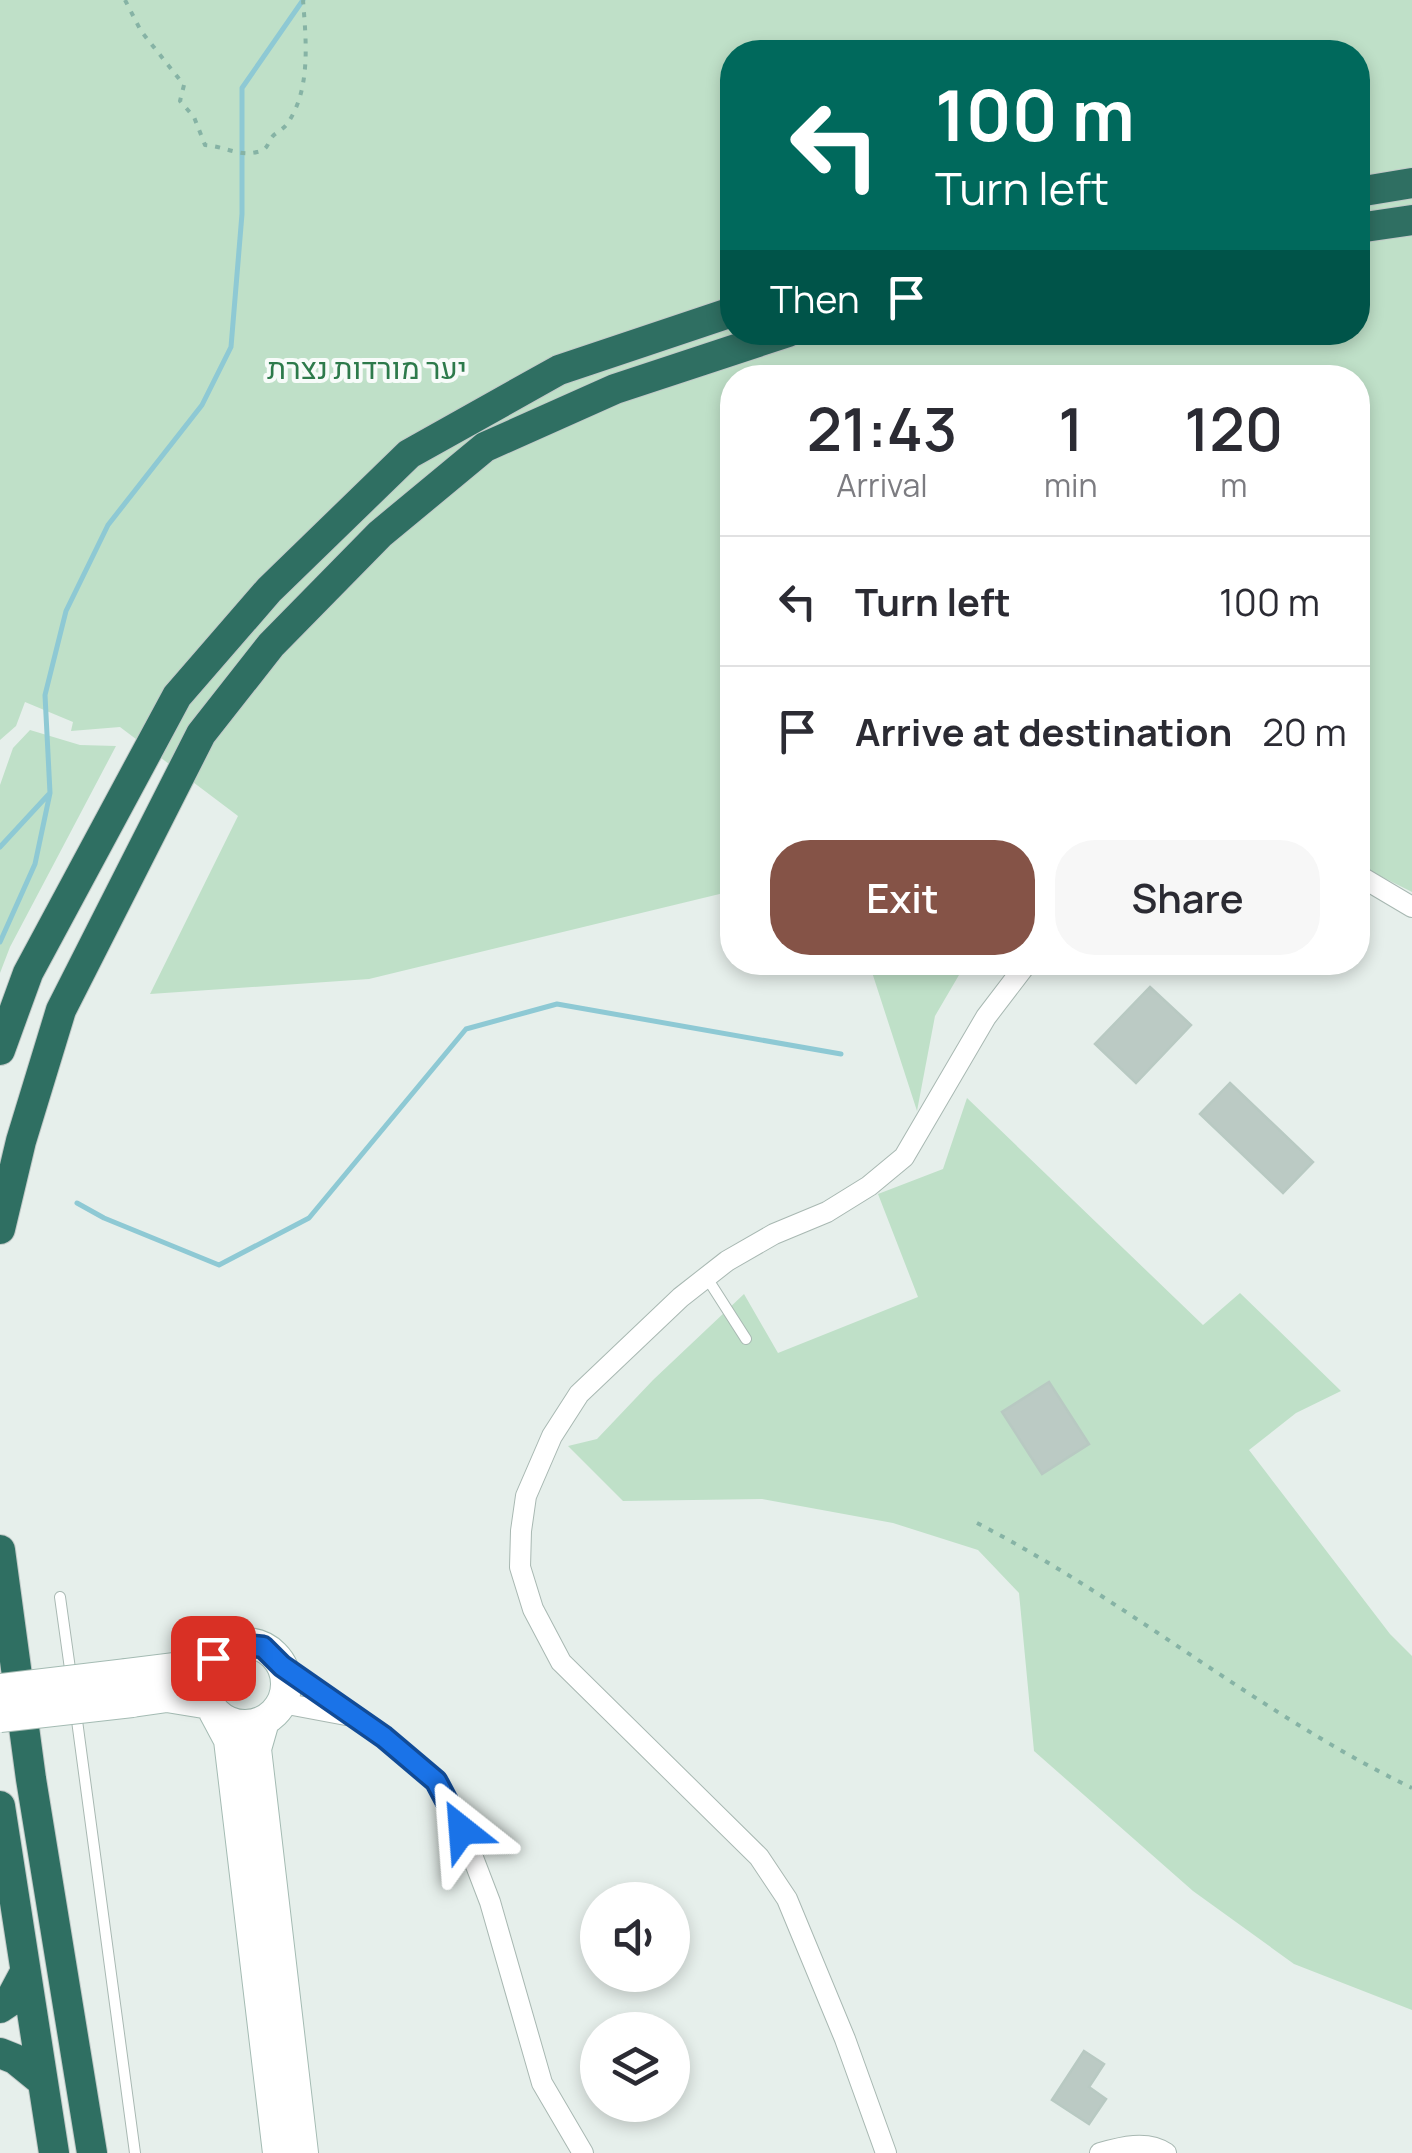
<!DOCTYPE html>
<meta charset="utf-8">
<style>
body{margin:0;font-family:Manrope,Heebo,sans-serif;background:#f7f7f7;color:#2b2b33;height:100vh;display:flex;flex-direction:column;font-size:38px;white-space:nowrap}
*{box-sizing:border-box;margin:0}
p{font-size:32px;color:#7c7c81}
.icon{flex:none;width:55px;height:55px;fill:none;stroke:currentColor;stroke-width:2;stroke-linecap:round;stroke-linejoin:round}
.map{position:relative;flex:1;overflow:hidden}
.panel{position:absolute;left:720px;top:365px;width:650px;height:610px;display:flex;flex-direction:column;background:#fff;border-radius:40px;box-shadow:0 5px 15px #0003}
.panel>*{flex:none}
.top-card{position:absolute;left:720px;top:40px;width:650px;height:305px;border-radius:40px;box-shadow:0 5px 15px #0003;background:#00695c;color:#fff;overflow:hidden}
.controls{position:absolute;left:580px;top:1882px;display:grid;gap:20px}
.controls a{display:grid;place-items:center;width:110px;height:110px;border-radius:50%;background:#fff;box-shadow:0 5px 15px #0003;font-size:50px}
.pin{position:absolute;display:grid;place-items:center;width:85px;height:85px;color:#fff;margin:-42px;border-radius:20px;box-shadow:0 5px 15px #0006}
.me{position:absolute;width:110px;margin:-55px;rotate:332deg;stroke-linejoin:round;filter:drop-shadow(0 0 8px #0008)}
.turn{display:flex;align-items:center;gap:35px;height:210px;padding:0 50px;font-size:45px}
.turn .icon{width:130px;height:130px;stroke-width:2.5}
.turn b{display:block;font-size:70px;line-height:85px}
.then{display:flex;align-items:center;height:95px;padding:0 50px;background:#0003;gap:20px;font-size:38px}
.eta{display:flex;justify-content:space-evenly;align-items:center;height:170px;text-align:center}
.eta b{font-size:60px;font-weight:600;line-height:70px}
.action{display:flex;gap:20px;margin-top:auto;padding:20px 50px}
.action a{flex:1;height:115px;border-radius:40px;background:#855347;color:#fff;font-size:40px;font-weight:600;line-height:115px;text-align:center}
.action a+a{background:#f7f7f7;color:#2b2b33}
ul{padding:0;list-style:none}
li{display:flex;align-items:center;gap:30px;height:130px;padding:0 50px;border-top:2px solid #e1e1e2}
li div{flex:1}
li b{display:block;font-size:38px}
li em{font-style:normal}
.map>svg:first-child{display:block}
</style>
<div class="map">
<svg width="1412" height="2153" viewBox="0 0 1412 2153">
<rect width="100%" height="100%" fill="#e6efeb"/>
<path fill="#bfe0c8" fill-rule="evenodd" d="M0 0H1412V892L1358 865V378H732V891L369 979 150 994 238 816 120 727 71 731 73 722 25 702 16 726 0 740ZM732 52H1358V332H732Z
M30 730 80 745 116 746 10 947 0 973V785L13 748Z
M869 963H966L935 1016 917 1111Z
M967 1098 1203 1325 1240 1293 1341 1391 1296 1413 1249 1450 1390 1634 1412 1656V2010L1294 1964 1193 1891 1034 1751 1019 1593 978 1550 893 1523 762 1499 623 1501 568 1446 597 1439 653 1380 744 1294 778 1353 918 1297 878 1194 943 1169Z"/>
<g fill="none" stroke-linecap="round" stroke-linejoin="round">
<path stroke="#8ec9d4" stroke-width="5" d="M0 847 49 794
M0 942 35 864 50 793 45 695 66 611 108 525 202 405 231 347 242 214V88L303 0
M77 1203 104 1218 219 1265 309 1218 466 1029 557 1004 841 1054"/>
</g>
<path fill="#bbcac4" stroke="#b8c9c2" stroke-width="2.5" d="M1150 987 1191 1025 1136 1083 1095 1044Z
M1230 1083 1313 1162 1283 1193 1200 1114Z
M1049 1382 1089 1444 1042 1474 1002 1412Z
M1084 2051 1104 2064 1089 2087 1106 2099 1089 2124 1052 2100Z"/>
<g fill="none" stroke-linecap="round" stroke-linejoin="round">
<g stroke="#a8b8b2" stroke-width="12">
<path id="lane" d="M707 1278 746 1339
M60 1597 71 1676
M76 1713 135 2153"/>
</g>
<g stroke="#a8b8b2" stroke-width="22">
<path id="street" d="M1358 875 1412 907
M283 1666 385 1737 436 1781 462 1829 490 1902 542 2083 583 2153
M282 1703 346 1715
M886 2153 845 2039 787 1899 759 1857 561 1662 533 1609 520 1567 521 1531 526 1496 552 1436 579 1394 681 1297 727 1261 774 1234 827 1212 869 1186 904 1157 986 1017 1028 962
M1100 2153C1121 2147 1147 2140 1166 2153"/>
</g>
<g stroke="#a4bbb3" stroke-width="32">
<path id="secondary" d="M204 1684a41 41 0 1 1 82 0a41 41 0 1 1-82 0Z
M127 1674 191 1666 213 1658
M132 1702 167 1697 210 1704
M213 1710 229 1740 278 2153
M264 1721 256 1749 303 2153"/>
</g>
<g stroke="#c2cac8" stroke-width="32">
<path id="highway" d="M1358 192 1412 183
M1358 228 1412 220
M0 1050 28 973 177 696 269 590 409 454 559 370 732 312
M0 1229 21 1141 61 1010 201 734 271 645 380 534 485 447 615 389 788 332
M0 1550 31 1779 92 2153
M0 1806 54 2153
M0 2008 9 2002 25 1972
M0 2053 15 2059 42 2081"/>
</g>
<path stroke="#86b3a5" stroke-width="4" stroke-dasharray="5 8" stroke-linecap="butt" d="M125 0 141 31 184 85 180 101 194 117 205 145C223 146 240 157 257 152 268 150 267 144 272 137 277 131 285 129 289 121 311 87 306 39 303 0
M977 1523C1128 1601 1259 1714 1412 1788"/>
<use href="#lane" stroke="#fff" stroke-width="10"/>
<use href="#street" stroke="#fff" stroke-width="20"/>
<use href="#secondary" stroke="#fff" stroke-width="30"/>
<use href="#highway" stroke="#2f6f62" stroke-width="30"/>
<g stroke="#a4bbb3" stroke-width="32" stroke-linecap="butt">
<path id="secondary-bridge" d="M0 1689 127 1674
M0 1717 132 1702"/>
</g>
<use href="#secondary-bridge" stroke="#fff" stroke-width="30"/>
</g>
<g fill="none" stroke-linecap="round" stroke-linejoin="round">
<g stroke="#114b97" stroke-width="25">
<path id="route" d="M213 1658 236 1644 263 1647 282 1666 384 1737 436 1781 462 1830"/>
</g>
<use href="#route" stroke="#1a73e8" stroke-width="18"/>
</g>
<g text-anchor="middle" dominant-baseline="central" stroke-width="8" stroke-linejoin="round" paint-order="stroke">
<g font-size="30" fill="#2d7a4b" stroke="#f7fbf9">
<text x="367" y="367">יער מורדות נצרת</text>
</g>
</g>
</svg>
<div class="controls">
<a><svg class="icon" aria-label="sound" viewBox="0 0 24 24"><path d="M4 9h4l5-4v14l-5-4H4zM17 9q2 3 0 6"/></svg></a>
<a><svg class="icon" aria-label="layers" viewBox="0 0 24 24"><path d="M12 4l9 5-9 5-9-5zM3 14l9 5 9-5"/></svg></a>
</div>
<div class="pin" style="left:213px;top:1658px;background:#d93025"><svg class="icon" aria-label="arrive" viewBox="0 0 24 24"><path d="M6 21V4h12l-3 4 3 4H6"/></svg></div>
<svg class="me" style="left:462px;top:1830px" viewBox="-20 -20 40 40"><path d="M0-17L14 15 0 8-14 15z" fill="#1a73e8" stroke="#fff" stroke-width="4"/></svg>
<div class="top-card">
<div class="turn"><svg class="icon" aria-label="left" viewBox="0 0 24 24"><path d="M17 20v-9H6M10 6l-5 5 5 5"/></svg><div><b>100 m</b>Turn left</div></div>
<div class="then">Then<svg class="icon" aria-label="arrive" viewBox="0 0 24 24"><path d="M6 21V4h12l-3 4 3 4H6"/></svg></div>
</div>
<section class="panel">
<div class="eta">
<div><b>21:43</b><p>Arrival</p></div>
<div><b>1</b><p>min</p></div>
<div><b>120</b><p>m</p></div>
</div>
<ul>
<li><svg class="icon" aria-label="left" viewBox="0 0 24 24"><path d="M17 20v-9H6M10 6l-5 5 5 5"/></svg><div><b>Turn left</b></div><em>100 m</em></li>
<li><svg class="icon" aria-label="arrive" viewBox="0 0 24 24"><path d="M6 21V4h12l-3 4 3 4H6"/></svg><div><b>Arrive at destination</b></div><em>20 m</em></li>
</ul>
<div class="action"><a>Exit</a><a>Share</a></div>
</section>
</div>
